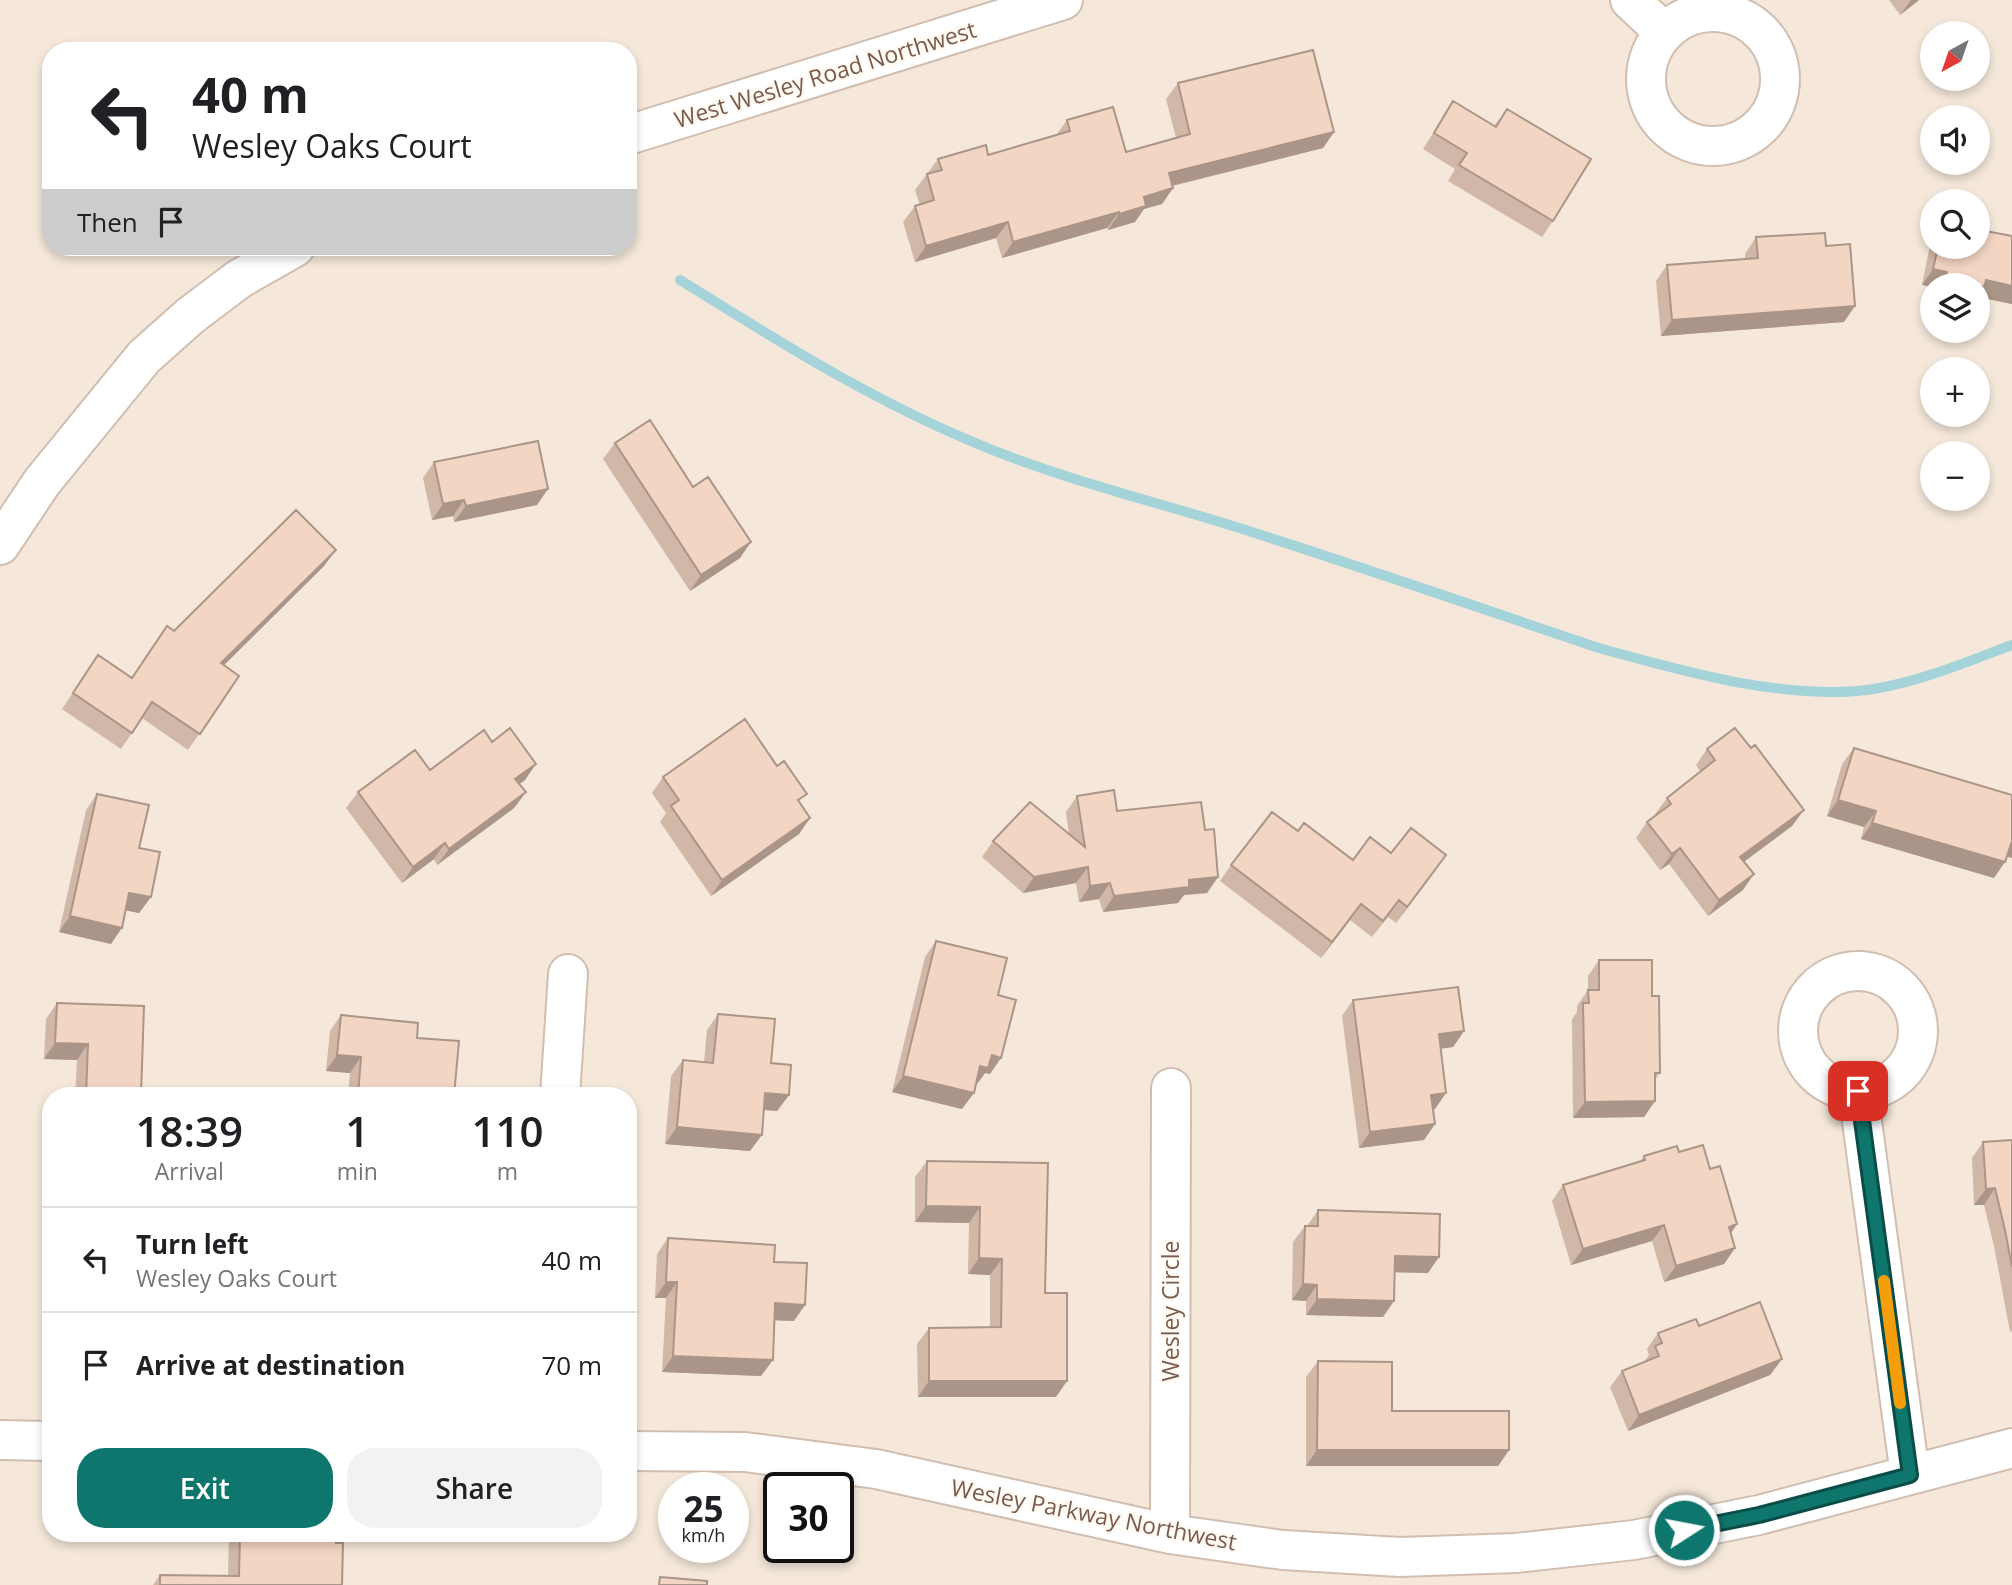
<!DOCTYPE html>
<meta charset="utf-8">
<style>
body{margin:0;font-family:"Open Sans",sans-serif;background:#f2f2f2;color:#202124;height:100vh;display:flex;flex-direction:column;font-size:26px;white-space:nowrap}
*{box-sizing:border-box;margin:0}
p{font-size:23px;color:#757577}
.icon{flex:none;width:38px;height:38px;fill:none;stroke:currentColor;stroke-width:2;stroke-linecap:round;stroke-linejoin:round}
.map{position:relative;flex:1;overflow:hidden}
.side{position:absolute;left:42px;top:1087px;width:595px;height:455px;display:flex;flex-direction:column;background:#fff;border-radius:28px;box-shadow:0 4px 10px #0003}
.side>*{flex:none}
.top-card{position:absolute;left:42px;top:42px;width:595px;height:214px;border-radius:28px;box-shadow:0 4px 10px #0003;background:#fff;color:#202124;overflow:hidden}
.needle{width:46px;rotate:220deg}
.buttons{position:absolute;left:1920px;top:21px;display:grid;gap:14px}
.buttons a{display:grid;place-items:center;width:70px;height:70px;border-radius:50%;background:#fff;box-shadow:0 4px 10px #0003;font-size:35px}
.speed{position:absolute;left:658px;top:1472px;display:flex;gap:14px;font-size:35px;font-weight:700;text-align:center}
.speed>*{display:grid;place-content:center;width:91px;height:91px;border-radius:50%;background:#fff;box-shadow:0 4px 10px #0003;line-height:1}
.speed small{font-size:18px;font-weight:400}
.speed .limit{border:4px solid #111;border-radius:10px;background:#fff;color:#111}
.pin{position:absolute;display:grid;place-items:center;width:60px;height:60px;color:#fff;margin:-30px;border-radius:14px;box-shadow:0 4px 10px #0006}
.me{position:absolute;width:77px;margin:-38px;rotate:79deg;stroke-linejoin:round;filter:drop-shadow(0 0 5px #0008)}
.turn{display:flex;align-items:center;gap:24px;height:147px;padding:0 35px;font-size:32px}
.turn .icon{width:91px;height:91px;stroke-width:2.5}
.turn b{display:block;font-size:49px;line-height:60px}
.then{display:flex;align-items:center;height:66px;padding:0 35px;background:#0003;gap:14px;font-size:26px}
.eta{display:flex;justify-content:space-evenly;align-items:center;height:119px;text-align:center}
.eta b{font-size:42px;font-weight:600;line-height:49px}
.cta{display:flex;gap:14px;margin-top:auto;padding:14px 35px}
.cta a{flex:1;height:80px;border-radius:28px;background:#0f766e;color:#fff;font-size:28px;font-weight:600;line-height:80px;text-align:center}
.cta a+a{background:#f2f2f2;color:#202124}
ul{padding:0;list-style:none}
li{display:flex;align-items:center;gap:21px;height:105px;padding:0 35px;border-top:2px solid #e0e0e0}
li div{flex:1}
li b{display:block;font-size:26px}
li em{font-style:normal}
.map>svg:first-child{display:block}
</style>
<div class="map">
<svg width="2012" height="1585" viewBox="0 0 2012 1585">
<rect width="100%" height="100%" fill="#fdf6ec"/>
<path fill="#f5e8da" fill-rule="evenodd" d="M0 0H2012V1585H0ZM1932 33H1978V79H1932ZM51 51H628V247H51ZM1932 117H1978V163H1932ZM1932 201H1978V247H1932ZM1932 285H1978V331H1932ZM1932 369H1978V415H1932ZM1932 453H1978V499H1932ZM51 1096H628V1533H51ZM674 1488H733V1547H674ZM779 1488H838V1547H779Z"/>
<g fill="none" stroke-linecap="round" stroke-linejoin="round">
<path stroke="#a5d3da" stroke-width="10" d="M680 280C773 338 865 396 966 439 1053 477 1143 498 1233 526 1356 565 1477 607 1599 648 1681 671 1790 702 1874 689 1922 681 1966 662 2012 645"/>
<g stroke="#d1beb0" stroke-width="42">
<path id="minor" d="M1630 0 1664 32
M1646 79a67 67 0 1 1 134 0a67 67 0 1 1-134 0Z
M628 135 1063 0
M0 545 42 482 144 357 190 316 239 279 295 247
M1798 1031a60 60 0 1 1 120 0a60 60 0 1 1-120 0Z
M1858 1092 1910 1475
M560 1096 568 974
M0 1440 51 1441
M628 1451 745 1452 876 1469 1170 1534 1283 1550 1400 1557 1516 1553 1634 1540 1759 1515 2012 1448
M1170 1534 1171 1088"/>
</g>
<use href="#minor" stroke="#fff" stroke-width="38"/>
</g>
<path fill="#d1b7a8" d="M1889 0H1919L1900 15Z
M1178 83 1334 132 1323 148 1173 186V188L1162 204 1144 209 1135 222 1108 230 1107 228 1002 258 996 238 915 262 903 222 915 206 920 205 915 190 938 159 988 155 1057 134 1067 120 1126 152 1176 138 1166 99Z
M1453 101 1494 126 1507 109 1553 221 1542 237 1448 181 1455 169 1423 149Z
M1980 230 2012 236V304L1978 297V285H1922L1932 235V247H1978Z
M1756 237 1844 322 1661 336 1656 281 1667 265 1745 259V254Z
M615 443 740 558 690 591 603 459Z
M434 462 537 505 454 522 453 516 432 520 423 478Z
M324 566 224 665 239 676 188 750 142 718 121 749 62 709 98 655 132 678 174 631Z
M492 742 525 780 519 784 526 792 514 808 437 865 434 859 402 883 346 808 358 792 430 770Z
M1854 748 2012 795V858L2007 856 1994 878 1861 839 1864 827 1827 816 1842 764Z
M1707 749 1792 826 1744 861 1743 890 1708 916 1669 864 1660 870 1636 838 1647 822 1656 815 1655 814 1667 798 1701 772 1696 765Z
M663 777 800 804 810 818 799 834 711 896 660 822 666 813 652 793Z
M97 794 139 848 151 897 139 913 126 910 111 944 59 932 86 810Z
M1077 796 1117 811 1205 830 1218 877 1207 893 1184 895 1178 903 1103 912 1099 899 1079 902 1076 883 1023 893 982 857 993 841 1069 834 1066 812Z
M1298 831 1353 860 1391 853 1446 855 1396 923 1388 917 1372 937 1350 920 1321 958 1220 881 1231 865Z
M936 941 998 995 990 1074 985 1073 977 1084H976L962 1109 892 1092 925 957Z
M1599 960 1652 996 1660 1073 1655 1080V1101L1644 1117 1573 1118 1572 1019 1577 1012V1006L1588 990V976Z
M1353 1000 1464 1031 1453 1047 1441 1049 1435 1109H1433L1435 1124 1424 1140 1359 1148 1342 1016Z
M57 1003 141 1096H75L77 1060 44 1059 46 1019Z
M718 1014 771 1063 789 1095 777 1111 764 1110 750 1151 665 1144 671 1076 683 1060 704 1062 707 1030Z
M341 1015 417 1038 454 1096H348L350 1073 326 1071 330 1031Z
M2012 1140V1331L2010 1332 1994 1246 1984 1205H1974L1972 1158 1983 1142Z
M1679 1152 1710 1169 1737 1224 1731 1233 1735 1248 1724 1264 1664 1282 1652 1241 1571 1265 1552 1201 1563 1185 1640 1162 1644 1156Z
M927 1161 1048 1163 1045 1293 1056 1397H918L917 1344 929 1328 990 1327V1275L968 1274 969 1223 915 1222V1177Z
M1318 1210 1428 1273 1394 1272 1383 1317 1306 1315V1301L1292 1300 1293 1242 1305 1226H1307Z
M668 1238 774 1262 794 1321 775 1320 761 1376 662 1372 666 1298H655L657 1254Z
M1699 1326 1782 1359 1770 1375 1628 1431 1610 1387 1622 1371 1644 1362 1649 1355 1647 1349 1658 1333Z
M1318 1361 1392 1411 1509 1450 1498 1466H1306V1377Z
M229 1533H336V1543L342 1585H153L160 1575 228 1576Z"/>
<path fill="#aa9588" d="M1911 0H1919L1900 15Z
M1334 132 1323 148 1158 189 1169 173Z
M1173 188 1162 204 1144 209 1135 222 1108 230 1119 214 1144 197Z
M1119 212 1107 228 1002 258 1013 242Z
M1008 222 996 238 915 262 926 246Z
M1933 269 1947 272 1938 285H1932V287L1922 285Z
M1945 280 1973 285H1941Z
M1986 280 2012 286V304L1978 297V286Z
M1855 306 1844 322 1661 336 1672 320Z
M548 489 537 505 454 522 466 506Z
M464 500 453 516 432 520 443 504Z
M751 542 740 558 690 591 701 575Z
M336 550 324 566 210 679 221 663Z
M536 764 525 780 504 795 515 779Z
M526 792 514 808 437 865 449 849Z
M1838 800 1876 811 1864 827 1827 816Z
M1804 810 1792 826 1729 873 1740 857Z
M810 818 799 834 711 896 722 880Z
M1872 823 2005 862 1994 878 1861 839Z
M2012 839V858L2001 855Z
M445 843 434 859 402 883 413 867Z
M1680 848 1669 864 1660 870 1672 854Z
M1446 855 1435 871 1396 923 1407 907Z
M1088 867 1076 883 1023 893 1034 877Z
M1754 874 1743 890 1708 916 1719 900Z
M1218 877 1207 893 1184 895 1178 903 1103 912 1114 896 1189 880Z
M1110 883 1099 899 1079 902 1090 886Z
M129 893 151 897 139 913 118 909Z
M1361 904 1350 920 1321 958 1332 942Z
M70 916 122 928 111 944 59 932Z
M1464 1031 1453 1047 1427 1050 1439 1034Z
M55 1043 88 1044 77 1060 44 1059Z
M337 1055 361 1057 350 1073 326 1071Z
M992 1055 1001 1058 990 1074 985 1073 977 1084 969 1082 980 1066Z
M903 1076 974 1093 962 1109 892 1092Z
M765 1093 789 1095 777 1111 754 1109Z
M1446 1093 1435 1109 1420 1111 1431 1095Z
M1655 1101 1644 1117 1573 1118 1585 1102Z
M1435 1124 1424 1140 1359 1148 1370 1132Z
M677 1127 762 1135 750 1151 665 1144Z
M1995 1188 1984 1205H1974L1986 1189Z
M926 1206 980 1207 969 1223 915 1222Z
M1737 1224 1726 1240 1729 1227Z
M1664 1225 1652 1241 1571 1265 1583 1249Z
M1735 1248 1724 1264 1664 1282 1676 1266Z
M1395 1256 1439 1257 1428 1273 1383 1272Z
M979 1258 1002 1259 990 1275 968 1274Z
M666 1282H677L666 1298H655Z
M1303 1284 1317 1285 1306 1301 1292 1300Z
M1317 1299 1394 1301 1383 1317 1306 1315Z
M775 1303 805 1305 794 1321 764 1320Z
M673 1356 773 1360 761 1376 662 1372Z
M1782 1359 1770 1375 1628 1431 1639 1415Z
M929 1381H1067L1056 1397H918Z
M1317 1450H1509L1498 1466H1306Z"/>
<path fill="#f3d5c3" stroke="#aa9588" stroke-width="2" d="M1313 50 1334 132 1169 173 1173 188 1144 197 1146 206 1119 214V212L1013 242 1008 222 926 246 915 206 934 200 927 174 942 170 938 159 986 145 988 155 1070 131 1067 120 1113 107 1126 152 1190 134 1178 83Z
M1453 101 1496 127 1507 109 1591 159 1553 221 1459 165 1467 153 1434 133Z
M1978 222 1982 223 1980 230 2012 236V286L1986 280 1984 287 1945 280 1947 272 1933 269 1938 247H1978Z
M1825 233 1826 246 1850 244 1855 306 1672 320 1667 265 1758 258 1756 237Z
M650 420 693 487 708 477 751 542 701 575 615 443Z
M538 441 548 489 466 506 464 500 443 504 434 462Z
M296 510 336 550 221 663 239 676 200 734 152 702 132 733 73 693 98 655 132 678 167 626 174 631Z
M745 719 777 766 784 761 807 794 798 800 810 818 722 880 671 806 679 800 663 777Z
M510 728 536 764 515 779 526 792 449 849 445 843 413 867 358 792 415 750 430 770 484 730 492 742Z
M1735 728 1751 748 1755 745 1804 810 1740 857 1754 874 1719 900 1680 848 1672 854 1647 822 1671 804 1667 798 1715 760 1707 749Z
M1854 748 2012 795V841L2005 862 1872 823 1876 811 1838 800Z
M1114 790 1117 811 1201 802 1205 830 1214 829 1218 877 1189 880V887L1114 896 1110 883 1090 886 1088 867 1034 877 993 841 1030 802 1085 847 1077 796Z
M97 794 149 805 139 848 160 852 151 897 129 893 122 928 70 916Z
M1272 812 1298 831 1304 823 1353 860 1370 837 1391 853 1411 828 1446 855 1407 907 1399 900 1383 921 1361 904 1332 942 1231 865Z
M936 941 1007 958 998 995 1016 1000 1001 1058 992 1055 988 1068 980 1066 974 1093 903 1076Z
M1599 960H1652V996H1659L1660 1073H1655V1101L1585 1102 1583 1003H1589L1588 990H1599Z
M1458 987 1464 1031 1439 1034 1446 1093 1431 1095 1435 1124 1370 1132 1353 1000Z
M57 1003 144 1006 141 1096H86L88 1044 55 1043Z
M718 1014 775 1019 771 1063 791 1065 789 1095 765 1093 762 1135 677 1127 683 1060 713 1063Z
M341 1015 418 1023 417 1038 459 1041 454 1096H358L361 1057 337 1055Z
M2012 1140V1267L2005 1230 1995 1188 1986 1189 1983 1142Z
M1703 1145 1710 1169 1720 1166 1737 1224 1729 1227 1735 1248 1676 1266 1664 1225 1583 1249 1563 1185 1645 1160 1644 1156 1677 1146 1679 1152Z
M927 1161 1048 1163 1045 1293H1067V1381H929V1328L1001 1327 1002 1259 979 1258 980 1207 926 1206Z
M1318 1210 1440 1214 1439 1257 1395 1256 1394 1301 1317 1299V1285L1303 1284 1305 1226H1318Z
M668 1238 775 1245 774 1262 807 1263 805 1305 775 1303 773 1360 673 1356 677 1282H666Z
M1760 1302 1782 1359 1639 1415 1622 1371 1659 1356 1655 1346 1662 1343 1658 1333 1696 1319 1699 1326Z
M1318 1361 1392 1362V1411H1509V1450H1317Z
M240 1533H336V1543H343L342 1585H160V1575L239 1576Z
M660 1577 707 1581V1585H659Z"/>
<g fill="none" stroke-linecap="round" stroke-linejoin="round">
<g stroke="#0a4d48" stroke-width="18">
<path id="route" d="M1684 1530 1759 1515 1910 1475 1858 1091"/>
</g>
<use href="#route" stroke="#0f766e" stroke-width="12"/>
<path stroke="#f59e0b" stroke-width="12" d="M1884 1281 1900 1403"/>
</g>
<g text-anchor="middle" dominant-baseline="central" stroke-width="5" stroke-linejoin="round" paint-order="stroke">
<g font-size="23" fill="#7a5c4d" stroke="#fffaf3">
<text transform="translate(825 74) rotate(-17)">West Wesley Road Northwest</text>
<text transform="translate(1170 1311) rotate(-90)">Wesley Circle</text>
<text transform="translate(1094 1514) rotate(11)">Wesley Parkway Northwest</text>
</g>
</g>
</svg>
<div class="buttons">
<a><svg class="needle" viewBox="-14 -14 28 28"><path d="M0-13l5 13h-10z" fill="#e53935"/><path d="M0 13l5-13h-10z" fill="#757577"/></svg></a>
<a><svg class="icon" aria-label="sound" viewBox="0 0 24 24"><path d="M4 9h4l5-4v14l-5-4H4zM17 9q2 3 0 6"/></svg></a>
<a><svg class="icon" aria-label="search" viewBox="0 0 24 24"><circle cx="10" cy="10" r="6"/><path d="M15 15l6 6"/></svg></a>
<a><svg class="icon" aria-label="layers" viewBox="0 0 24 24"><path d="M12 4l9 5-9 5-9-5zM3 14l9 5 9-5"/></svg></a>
<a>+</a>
<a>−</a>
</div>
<div class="speed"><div>25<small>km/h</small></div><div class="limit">30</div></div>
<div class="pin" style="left:1858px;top:1091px;background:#d93025"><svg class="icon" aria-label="arrive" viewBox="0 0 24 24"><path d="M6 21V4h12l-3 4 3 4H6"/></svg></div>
<svg class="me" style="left:1684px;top:1530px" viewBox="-20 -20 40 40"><circle r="17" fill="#0f766e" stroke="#fff" stroke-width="3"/><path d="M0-11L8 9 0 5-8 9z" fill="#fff"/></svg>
<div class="top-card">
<div class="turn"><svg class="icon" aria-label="left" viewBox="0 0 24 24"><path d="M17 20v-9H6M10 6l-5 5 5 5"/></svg><div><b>40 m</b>Wesley Oaks Court</div></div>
<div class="then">Then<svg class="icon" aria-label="arrive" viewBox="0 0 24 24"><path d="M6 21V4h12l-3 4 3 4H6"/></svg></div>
</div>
<section class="side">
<div class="eta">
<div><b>18:39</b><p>Arrival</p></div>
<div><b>1</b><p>min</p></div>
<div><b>110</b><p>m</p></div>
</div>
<ul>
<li><svg class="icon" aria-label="left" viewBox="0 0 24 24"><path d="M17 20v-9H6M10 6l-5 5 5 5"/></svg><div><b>Turn left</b><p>Wesley Oaks Court</p></div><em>40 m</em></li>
<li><svg class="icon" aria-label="arrive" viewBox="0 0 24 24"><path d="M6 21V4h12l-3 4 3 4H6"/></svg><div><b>Arrive at destination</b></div><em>70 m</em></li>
</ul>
<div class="cta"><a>Exit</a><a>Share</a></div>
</section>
</div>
